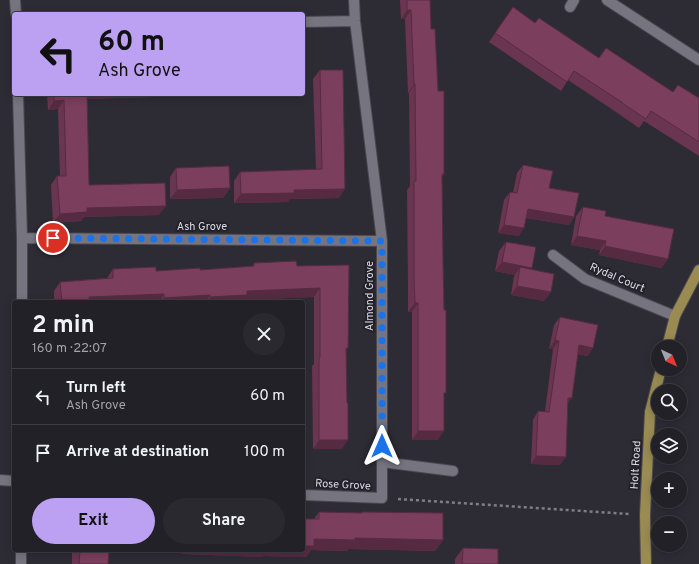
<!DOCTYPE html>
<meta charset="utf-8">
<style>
body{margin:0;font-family:Overpass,sans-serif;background:#2a2930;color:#f1f3f6;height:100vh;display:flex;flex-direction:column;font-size:15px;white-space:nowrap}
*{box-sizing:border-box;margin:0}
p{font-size:13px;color:#a2a3a8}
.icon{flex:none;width:22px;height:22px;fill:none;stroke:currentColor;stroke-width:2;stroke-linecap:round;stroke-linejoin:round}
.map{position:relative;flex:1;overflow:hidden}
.drawer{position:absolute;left:12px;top:300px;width:293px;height:252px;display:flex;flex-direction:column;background:#222128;border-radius:4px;box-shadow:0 2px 10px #0003,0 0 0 1px #3f3e45}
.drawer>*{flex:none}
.banner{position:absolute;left:12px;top:12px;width:293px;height:84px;border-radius:4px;box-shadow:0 2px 10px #0003,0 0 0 1px #3f3e45;background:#bca0f2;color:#111;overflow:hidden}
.needle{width:26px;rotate:137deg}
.tools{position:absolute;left:651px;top:340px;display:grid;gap:8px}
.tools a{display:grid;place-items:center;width:36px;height:36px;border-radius:50%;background:#222128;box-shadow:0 2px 10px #0003,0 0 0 1px #3f3e45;font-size:20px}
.pin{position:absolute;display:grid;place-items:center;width:34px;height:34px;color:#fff;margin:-17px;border:2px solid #fff;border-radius:50%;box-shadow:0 1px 4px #0007}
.me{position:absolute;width:44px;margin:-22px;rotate:0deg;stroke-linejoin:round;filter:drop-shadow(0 0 3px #0008)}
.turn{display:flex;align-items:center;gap:14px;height:84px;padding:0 20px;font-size:18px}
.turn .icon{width:52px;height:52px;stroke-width:2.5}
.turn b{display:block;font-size:28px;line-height:34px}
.round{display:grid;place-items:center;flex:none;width:42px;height:42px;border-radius:21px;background:#2a2930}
.head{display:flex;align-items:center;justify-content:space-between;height:68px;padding:0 20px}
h1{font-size:24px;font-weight:700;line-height:30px}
.cta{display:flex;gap:8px;margin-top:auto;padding:8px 20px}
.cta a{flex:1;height:46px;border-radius:24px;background:#bca0f2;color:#111;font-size:16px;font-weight:700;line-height:46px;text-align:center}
.cta a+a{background:#2a2930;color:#f1f3f6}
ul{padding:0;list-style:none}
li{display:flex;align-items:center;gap:12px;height:56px;padding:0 20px;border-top:1px solid #3f3e45}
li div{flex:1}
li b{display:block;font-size:15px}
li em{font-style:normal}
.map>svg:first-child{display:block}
</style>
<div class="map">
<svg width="699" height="564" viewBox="0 0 699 564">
<rect width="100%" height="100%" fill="#2d2c35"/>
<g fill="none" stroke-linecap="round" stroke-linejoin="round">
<g stroke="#4a484f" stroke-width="12">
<path id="lane" d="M382 462 453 471"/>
</g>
<g stroke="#4a484f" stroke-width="12">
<path id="street" d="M15 0 16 14
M607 0 699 60
M570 7 574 0
M303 22 355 21
M18 94 22 238V302
M22 238 382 241
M553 255 585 279 675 316
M0 480 14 481
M303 495 382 498V241L355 21 354 0
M21 550V564"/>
</g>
<g stroke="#4a484f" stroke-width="12">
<path id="primary" d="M667 347 675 316 699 270
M646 564 645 515 650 412 661 369"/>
</g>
<path stroke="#7f7e86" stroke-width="2.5" stroke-dasharray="3 3" stroke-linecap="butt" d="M398 499 629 514"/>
<use href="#lane" stroke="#76747f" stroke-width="10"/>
<use href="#street" stroke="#76747f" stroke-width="10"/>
<use href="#primary" stroke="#998b51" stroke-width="10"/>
</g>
<path fill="#6a3550" d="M400 0H430L431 29 438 91 444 174 442 177 444 395 438 440H412V312H408V288L407 190 410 186 409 93H408L405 19H401Z
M513 7 535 23 599 58 673 92 699 98V156L644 121 639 128 616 112 568 80 561 91 489 42Z
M320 70 339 198 290 199 288 202 234 203V181L240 172 316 170 313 79Z
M47 94H155L153 97 87 99 89 185 159 215 84 217 81 221 53 223 51 185 57 176H60L58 109 48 110Z
M523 165 549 188 574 217 569 225 526 218 519 236 498 233 504 200 510 192 513 193 517 173Z
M176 168 230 188 223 198 170 199V177Z
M583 207 605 216 668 259 661 268 599 255 600 250 571 245 576 216Z
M506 242 531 269 551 292 544 301 511 295 514 276 515 275 495 271 499 251Z
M254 263 297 266 349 265 348 348 346 350 342 449H313L312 366 314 364V297L244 300 242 302H54V291L60 282 107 278 113 269 156 271 200 270 252 267Z
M560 317 588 356 578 354 568 403 560 465 531 464 533 420 538 411 545 412 553 349H549L554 325Z
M319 512 361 513 362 512 443 540 435 551 348 549 347 551 311 550 306 557 263 556 262 557 182 554V550H303L314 519Z
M463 548 498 564H455V559Z
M72 550H109L108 564H72Z"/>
<path fill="#562b41" d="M407 10H411L405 19H401Z
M414 84H415L409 93H408Z
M84 94H155L153 97 81 99Z
M64 100 58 109 48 110 54 101Z
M230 188 223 198 170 199 177 190Z
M345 189 339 198 290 199 288 202 234 203 241 194 294 190Z
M166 206 159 215 84 217 81 221 53 223 60 214 87 208Z
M528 209 574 217 569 225 522 217Z
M504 225 524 228 519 236 498 233Z
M577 236 606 241 600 250 571 245Z
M605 246 668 259 661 268 599 255Z
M502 262 532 268 525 277 520 267 515 275 495 271Z
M517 286 551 292 544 301 511 295Z
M320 288 314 297 244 300 242 302H207L210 297 247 291Z
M164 294 159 302H86L89 297Z
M210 295 205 302H161L164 298Z
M415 303H418L412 312H408Z
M555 340 559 341 553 349H549Z
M579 345 593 348 588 356 573 354Z
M568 398H572L566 406Z
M418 431H444L438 440H412Z
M319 440H348L342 449H313Z
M536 456 566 457 560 465 531 464Z
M355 538 443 540 435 551 348 549 347 551 311 550 306 557 263 556 262 557 182 554 184 550H303V546L314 539Z"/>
<path fill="#7b3e5d" stroke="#562b41" d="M407 0H430L431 29H435L438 91H444V174H442L443 259 444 310H446V393H444V431H418V303H415L414 279V181H416L415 84H414L411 10H407Z
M513 7 535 23 539 18 599 58 606 48 673 92 678 85 699 98V142L651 111 646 119 622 103H623L574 71 567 82 495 33Z
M320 70H343L345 189 294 190V193L241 194 240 172 322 169Z
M54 94H87L89 185 165 183 166 206 87 208V212L60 214 57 176H66L64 100 54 101Z
M523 165 553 171 549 188 579 193 574 217 528 209 524 228 504 225 510 192 517 193Z
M229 166 230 188 177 190 176 168Z
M583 207 606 211 605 216 674 229 668 259 605 246 606 241 577 236Z
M506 242 536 247 532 268 502 262Z
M296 261 297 266 349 265 348 348H346L347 403H348V440H319V357H320V288L247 291V295L210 297V295L164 298V294L89 297 90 302H62L60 282 113 278V269L156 267V271L200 268V270L254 266V263Z
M520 267 554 274 551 292 517 286Z
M560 317 598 325 593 348 579 345 572 398H568L566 457 536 456 538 411 549 412 559 341 555 340Z
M319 512 362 513V512L443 513V540L355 538V540L314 539V546H303V519H319Z
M463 548 498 549V564H462Z
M80 550H109L108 564H79Z"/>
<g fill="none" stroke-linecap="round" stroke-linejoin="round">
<path stroke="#1a73e8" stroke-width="7" stroke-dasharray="0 12.6" d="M53 238 382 241V446"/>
</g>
<g text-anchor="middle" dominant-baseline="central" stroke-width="4" stroke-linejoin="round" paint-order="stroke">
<g font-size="11" fill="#dddce2" stroke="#23222a">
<text x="202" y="227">Ash Grove</text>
<text transform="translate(617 278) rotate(23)">Rydal Court</text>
<text transform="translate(370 296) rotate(-90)">Almond Grove</text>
<text transform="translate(636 465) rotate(-87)">Holt Road</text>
<text transform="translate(343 485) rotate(3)">Rose Grove</text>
</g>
</g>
</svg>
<div class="tools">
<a><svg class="needle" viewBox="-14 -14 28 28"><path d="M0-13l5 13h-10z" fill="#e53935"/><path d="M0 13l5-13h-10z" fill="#a2a3a8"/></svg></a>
<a><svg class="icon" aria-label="search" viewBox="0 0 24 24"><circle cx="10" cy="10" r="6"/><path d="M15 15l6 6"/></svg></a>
<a><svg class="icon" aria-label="layers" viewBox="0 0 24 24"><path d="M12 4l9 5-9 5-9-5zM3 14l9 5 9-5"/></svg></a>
<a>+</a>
<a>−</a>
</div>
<div class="pin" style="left:53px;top:238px;background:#d93025"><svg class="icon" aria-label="arrive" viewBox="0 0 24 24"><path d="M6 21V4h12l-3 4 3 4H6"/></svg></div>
<svg class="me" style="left:382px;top:446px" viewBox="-20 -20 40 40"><path d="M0-17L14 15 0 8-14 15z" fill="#1a73e8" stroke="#fff" stroke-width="4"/></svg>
<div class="banner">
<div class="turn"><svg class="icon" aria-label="left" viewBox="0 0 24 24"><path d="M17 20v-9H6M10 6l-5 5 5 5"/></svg><div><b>60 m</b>Ash Grove</div></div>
</div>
<section class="drawer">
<div class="head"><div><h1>2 min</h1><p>160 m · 22:07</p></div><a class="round"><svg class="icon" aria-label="close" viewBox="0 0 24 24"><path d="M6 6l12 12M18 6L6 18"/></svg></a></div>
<ul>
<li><svg class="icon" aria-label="left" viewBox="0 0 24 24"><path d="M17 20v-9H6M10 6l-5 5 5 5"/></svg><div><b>Turn left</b><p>Ash Grove</p></div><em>60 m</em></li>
<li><svg class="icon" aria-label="arrive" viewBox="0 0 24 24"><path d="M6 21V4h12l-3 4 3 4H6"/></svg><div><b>Arrive at destination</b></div><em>100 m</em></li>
</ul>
<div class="cta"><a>Exit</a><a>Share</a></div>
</section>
</div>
